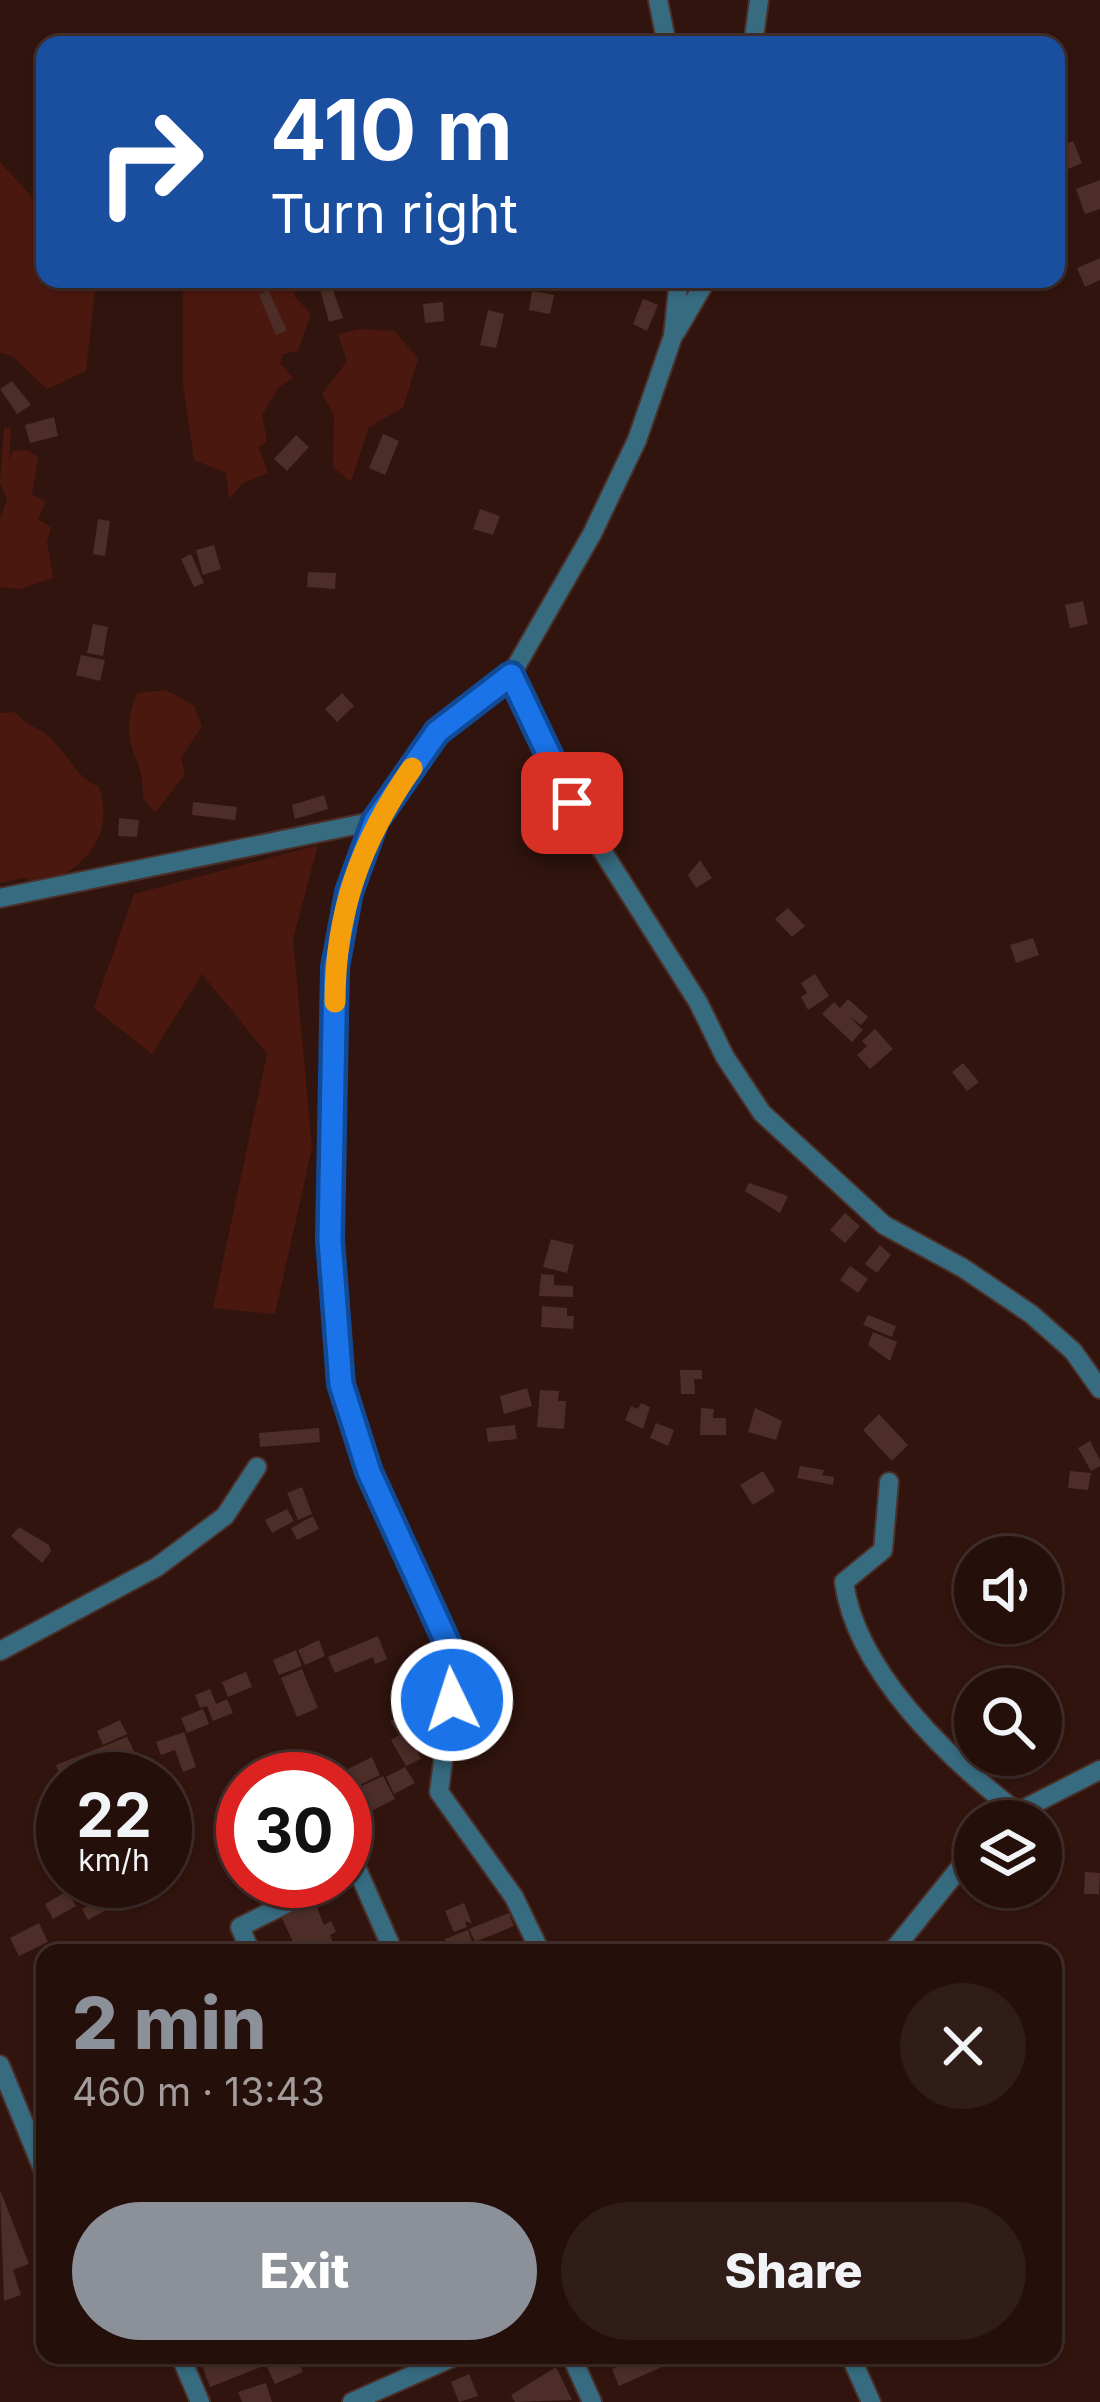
<!DOCTYPE html>
<meta charset="utf-8">
<style>
body{margin:0;font-family:Inter,sans-serif;background:#311d18;color:#f1f3f6;height:100vh;display:flex;flex-direction:column;font-size:45px;white-space:nowrap}
*{box-sizing:border-box;margin:0}
p{font-size:39px;color:#a39c9c}
.icon{flex:none;width:66px;height:66px;fill:none;stroke:currentColor;stroke-width:2;stroke-linecap:round;stroke-linejoin:round}
.map{position:relative;flex:1;overflow:hidden}
.panel{position:absolute;left:36px;top:1944px;width:1026px;height:420px;display:flex;flex-direction:column;background:#250f0a;border-radius:24px;box-shadow:0 3px 9px #0004,0 0 0 3px #422f2b}
.panel>*{flex:none}
.top-card{position:absolute;left:36px;top:36px;width:1029px;height:252px;border-radius:24px;box-shadow:0 3px 9px #0004,0 0 0 3px #422f2b;background:#1a4fa0;color:#fff;overflow:hidden}
.buttons{position:absolute;left:954px;top:1536px;display:grid;gap:24px}
.buttons a{display:grid;place-items:center;width:108px;height:108px;border-radius:50%;background:#250f0a;box-shadow:0 3px 9px #0004,0 0 0 3px #422f2b;font-size:60px}
.speed{position:absolute;left:36px;top:1752px;display:flex;gap:24px;font-size:60px;font-weight:700;text-align:center}
.speed>*{display:grid;place-content:center;width:156px;height:156px;border-radius:50%;background:#250f0a;box-shadow:0 3px 9px #0004,0 0 0 3px #422f2b;line-height:1}
.speed small{font-size:30px;font-weight:400}
.speed .limit{border:18px solid #d22;background:#fff;color:#111}
.pin{position:absolute;display:grid;place-items:center;width:102px;height:102px;color:#fff;margin:-51px;border-radius:24px;box-shadow:0 6px 18px #0006}
.me{position:absolute;width:132px;margin:-66px;rotate:356deg;stroke-linejoin:round;filter:drop-shadow(0 0 9px #0008)}
.turn{display:flex;align-items:center;gap:42px;height:252px;padding:0 36px;font-size:54px}
.turn .icon{width:156px;height:156px;stroke-width:2.5}
.turn b{display:block;font-size:84px;line-height:102px}
.round{display:grid;place-items:center;flex:none;width:126px;height:126px;border-radius:63px;background:#311d18}
.headline{display:flex;align-items:center;justify-content:space-between;height:204px;padding:0 36px}
h1{font-size:72px;font-weight:800;line-height:90px;color:#8c9099}
.button{display:flex;gap:24px;margin-top:auto;padding:24px 36px}
.button a{flex:1;height:138px;border-radius:72px;background:#8c9099;color:#fff;font-size:48px;font-weight:800;line-height:138px;text-align:center}
.button a+a{background:#311d18;color:#f1f3f6}
.map>svg:first-child{display:block}
</style>
<div class="map">
<svg width="1100" height="2402" viewBox="0 0 1100 2402">
<rect width="100%" height="100%" fill="#31140e"/>
<path fill="#4b180f" d="M0 162 45 211V279L96 280 86 371 47 389 12 356 0 353Z
M208 279H293L295 297 311 314 298 351 283 354 280 364 293 377 278 388 262 415 267 441 259 448 268 473 243 483 229 499 226 473 194 460 183 385V291L200 289Z
M360 329 395 331 418 359 403 408 369 427 351 482 333 467 334 415 322 394 347 361 338 334Z
M4 427 11 429 9 460 13 451 28 450 38 457 32 495 46 502 38 519 51 527 47 542 53 578 20 589 0 587V519L7 499 0 483Z
M166 690 194 706 202 726 181 758 185 775 155 813 143 798C145 752 115 749 137 693Z
M15 712C26 726 37 726 48 736 69 754 73 775 99 787 115 835 87 864 46 885L23 878 0 883V713Z
M318 845 293 939 312 1148 275 1314 213 1308 267 1054 202 974 152 1054 94 1008 134 894Z"/>
<path fill="#4d2d27" d="M1073 141 1082 163 1066 170 1058 147Z
M1100 180V209L1085 214 1076 189Z
M1100 258V280L1085 287 1077 268Z
M330 282 343 318 329 322 319 285Z
M268 290 287 330 276 335 259 295Z
M532 291 554 295 550 314 529 310Z
M643 299 658 305 647 331 633 324Z
M443 302 444 321 425 323 423 304Z
M488 310 504 314 496 348 480 345Z
M12 381 31 405 17 414 0 389Z
M54 417 58 436 30 443 25 425Z
M383 434 399 441 385 475 369 468Z
M296 435 309 447 287 471 274 459Z
M480 509 500 516 493 535 473 529Z
M98 519 110 521 105 556 93 554Z
M214 545 221 569 203 575 196 550Z
M191 554 204 583 194 587 181 559Z
M308 572 336 573 335 589 307 587Z
M1083 601 1088 624 1070 628 1065 605Z
M93 624 108 627 103 656 87 653Z
M81 655 105 660 100 681 76 675Z
M342 693 354 706 337 722 325 709Z
M324 795 328 809 295 819 292 805Z
M193 802 237 807 235 820 192 815Z
M119 818 139 820 137 837 118 836Z
M700 860 712 878 696 888 688 875Z
M788 908 805 926 792 937 775 919Z
M1033 938 1039 955 1016 963 1010 945Z
M815 974 829 996 808 1010 801 997 807 993 801 983Z
M848 999 868 1017 861 1025 850 1017 863 1030 852 1042 822 1014 834 1002 840 1008Z
M875 1029 893 1049 870 1069 857 1055 867 1046 862 1041Z
M963 1063 979 1082 967 1091 952 1072Z
M749 1183 788 1196 780 1213 745 1191Z
M845 1213 860 1226 845 1243 830 1230Z
M551 1239 574 1245 567 1273 543 1267Z
M880 1245 891 1255 877 1273 865 1264Z
M850 1266 868 1279 858 1293 840 1280Z
M541 1274 554 1275V1285L573 1286V1297L539 1296Z
M542 1306 567 1308V1316H574L573 1329 541 1327Z
M868 1315 896 1326 892 1337 863 1325Z
M873 1332 897 1342 890 1361 868 1345Z
M680 1370H702V1379H694L695 1394H681Z
M527 1388 532 1406 504 1414 500 1396Z
M540 1390 559 1391 558 1401H566L564 1429 537 1427Z
M641 1403 650 1407 643 1429 625 1420 631 1406 638 1409Z
M701 1408 714 1409 713 1418H726V1435H700Z
M755 1408 782 1421 776 1440 748 1432Z
M879 1414 908 1445 892 1461 863 1430Z
M656 1423 674 1430 668 1446 650 1438Z
M515 1425 517 1439 488 1442 486 1428Z
M319 1428 320 1442 260 1447 259 1433Z
M1090 1441 1100 1460V1466L1091 1471 1078 1448Z
M800 1466 824 1470 822 1475 834 1477 833 1485 797 1478Z
M763 1471 775 1491 753 1505 740 1485Z
M1070 1471 1091 1473 1088 1490 1068 1488Z
M302 1487 312 1514 298 1520 287 1493Z
M287 1509 294 1521 272 1533 265 1520Z
M313 1516 319 1529 297 1540 291 1528Z
M19 1527 49 1545 51 1551 42 1563 11 1536Z
M378 1636 387 1659 375 1664 373 1657 335 1673 328 1657Z
M319 1640 325 1656 305 1665 298 1650Z
M296 1650 302 1666 279 1675 273 1660Z
M302 1669 318 1708 297 1717 281 1678Z
M246 1672 252 1687 228 1697 222 1682Z
M210 1689 216 1704 227 1699 233 1713 213 1721 207 1706 200 1708 195 1695Z
M203 1709 209 1724 187 1733 181 1718Z
M409 1711 425 1739 414 1745 421 1759 406 1766 391 1740 399 1735 390 1721Z
M120 1720 127 1734 103 1745 97 1731Z
M184 1732 196 1767 183 1772 175 1750 161 1755 156 1742Z
M127 1737 134 1751 111 1762 113 1766 101 1772 99 1767 85 1770 62 1780 56 1765Z
M372 1757 380 1775 356 1787 348 1769Z
M405 1767 415 1783 394 1794 386 1777Z
M383 1776 395 1799 347 1823 345 1794Z
M171 1864 178 1878 139 1902 135 1894 88 1920 82 1909 116 1891 110 1881 128 1885 165 1881V1867Z
M1085 1872 1100 1873 1099 1894H1084Z
M68 1891 76 1906 53 1919 45 1904Z
M314 1900 324 1925 331 1921 336 1932 330 1935 337 1953H298L280 1914Z
M464 1903 472 1924 465 1921 467 1927 454 1932 445 1911Z
M509 1913 514 1926 475 1942 469 1929Z
M39 1923 48 1942 19 1956 10 1938Z
M468 1930 476 1953H450L445 1939Z
M0 2190 29 2264 13 2270 21 2295 4 2301Z
M198 2355H282L284 2359 296 2355 303 2372 275 2384 266 2365 210 2387Z
M644 2355H689L619 2386 612 2369Z
M556 2367 572 2400 515 2402 511 2395Z
M469 2374 478 2396 459 2402 451 2382Z
M266 2383 272 2402H242L238 2392Z"/>
<g fill="none" stroke-linecap="round" stroke-linejoin="round">
<g stroke="#4b2f29" stroke-width="22">
<path id="street" d="M658 0 667 45
M753 45 759 0
M676 332 707 279
M511 675 572 803 698 1002 725 1057 762 1113 884 1225 963 1268 1031 1314 1073 1351 1100 1389
M0 898 375 821
M889 1482 883 1550 844 1582C856 1671 948 1758 1017 1812
M0 1651 157 1567 225 1516 257 1467
M1000 1821 1100 1770
M345 1876 358 1871 394 1953
M251 1953 240 1927 332 1881
M541 1953 514 1897 439 1792 456 1662 369 1472 341 1385 330 1240 335 967 349 892 375 821 437 732 511 675 592 534 637 440 673 336 679 279
M891 1953 975 1849
M0 2065 45 2174
M180 2355 200 2402
M571 2355 592 2402
M850 2355 871 2402
M352 2402 458 2355"/>
</g>
<use href="#street" stroke="#376b80" stroke-width="18"/>
</g>
<g fill="none" stroke-linecap="round" stroke-linejoin="round">
<g stroke="#114b97" stroke-width="30">
<path id="route" d="M452 1700 456 1662 369 1472 341 1384 330 1240 335 967 349 892 375 821 437 732 511 675 572 803"/>
</g>
<use href="#route" stroke="#1a73e8" stroke-width="21"/>
<path stroke="#f59e0b" stroke-width="21" d="M335 1002C335 912 361 841 412 768"/>
</g>
</svg>
<div class="buttons">
<a><svg class="icon" aria-label="sound" viewBox="0 0 24 24"><path d="M4 9h4l5-4v14l-5-4H4zM17 9q2 3 0 6"/></svg></a>
<a><svg class="icon" aria-label="search" viewBox="0 0 24 24"><circle cx="10" cy="10" r="6"/><path d="M15 15l6 6"/></svg></a>
<a><svg class="icon" aria-label="layers" viewBox="0 0 24 24"><path d="M12 4l9 5-9 5-9-5zM3 14l9 5 9-5"/></svg></a>
</div>
<div class="speed"><div>22<small>km/h</small></div><div class="limit">30</div></div>
<div class="pin" style="left:572px;top:803px;background:#d93025"><svg class="icon" aria-label="arrive" viewBox="0 0 24 24"><path d="M6 21V4h12l-3 4 3 4H6"/></svg></div>
<svg class="me" style="left:452px;top:1700px" viewBox="-20 -20 40 40"><circle r="17" fill="#1a73e8" stroke="#fff" stroke-width="3"/><path d="M0-11L8 9 0 5-8 9z" fill="#fff"/></svg>
<div class="top-card">
<div class="turn"><svg class="icon" aria-label="right" viewBox="0 0 24 24"><path d="M7 20v-9h11M14 6l5 5-5 5"/></svg><div><b>410 m</b>Turn right</div></div>
</div>
<section class="panel">
<div class="headline"><div><h1>2 min</h1><p>460 m · 13:43</p></div><a class="round"><svg class="icon" aria-label="close" viewBox="0 0 24 24"><path d="M6 6l12 12M18 6L6 18"/></svg></a></div>
<div class="button"><a>Exit</a><a>Share</a></div>
</section>
</div>
